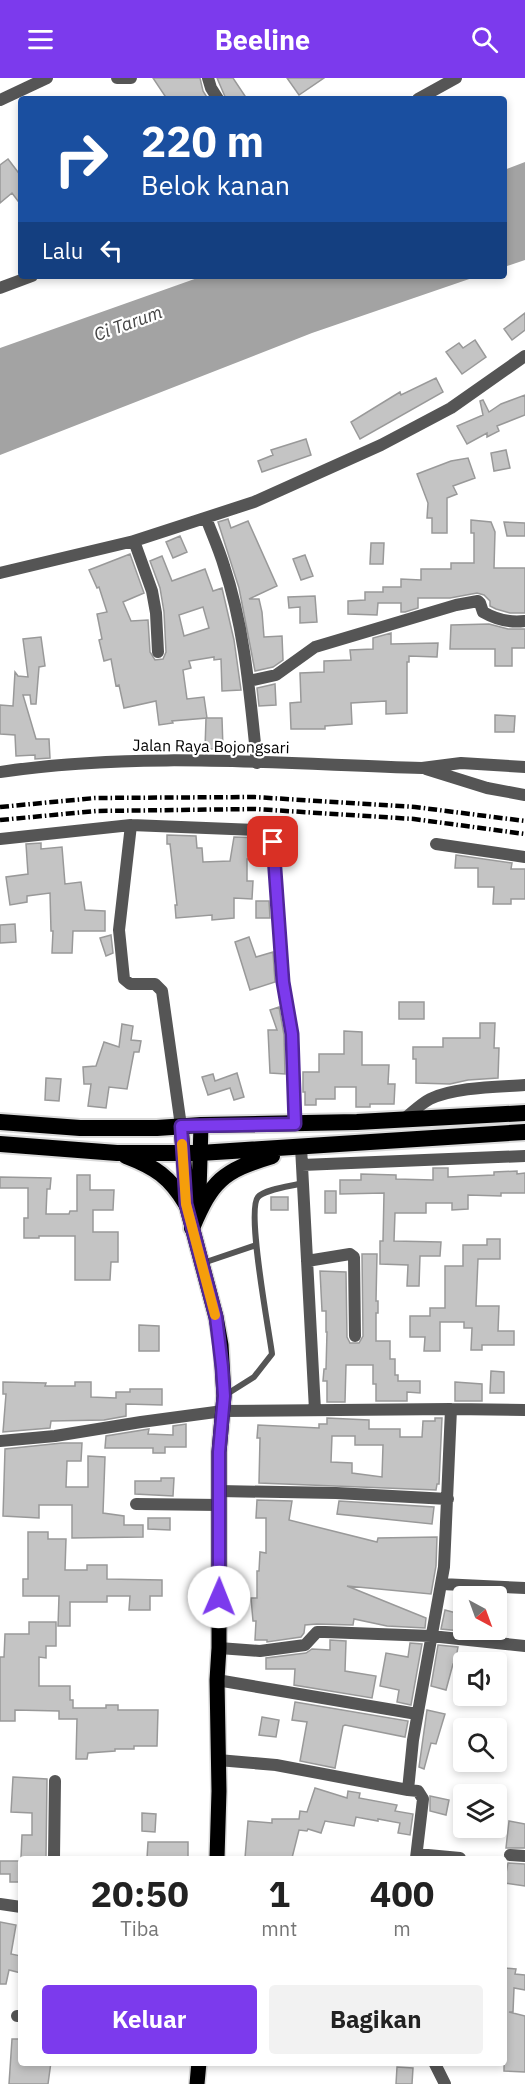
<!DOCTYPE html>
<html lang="id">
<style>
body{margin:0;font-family:"IBM Plex Sans",sans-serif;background:#f2f2f2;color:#222;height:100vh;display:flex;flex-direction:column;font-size:22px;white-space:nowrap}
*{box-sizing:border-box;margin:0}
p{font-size:20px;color:#767676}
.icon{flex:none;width:33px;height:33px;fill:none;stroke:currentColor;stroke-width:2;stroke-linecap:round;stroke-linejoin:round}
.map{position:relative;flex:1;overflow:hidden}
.sheet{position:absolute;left:18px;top:1778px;width:489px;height:210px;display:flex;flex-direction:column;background:#fff;border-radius:6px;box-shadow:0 3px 9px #0003}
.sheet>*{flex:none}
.top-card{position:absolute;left:18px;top:18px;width:489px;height:183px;border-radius:6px;box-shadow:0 3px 9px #0003;background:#1a4fa0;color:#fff;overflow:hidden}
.needle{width:39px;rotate:139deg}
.tools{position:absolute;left:453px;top:1508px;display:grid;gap:12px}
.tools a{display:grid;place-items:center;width:54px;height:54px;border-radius:6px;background:#fff;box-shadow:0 3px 9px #0003;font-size:30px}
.pin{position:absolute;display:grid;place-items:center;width:51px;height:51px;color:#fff;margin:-26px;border-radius:12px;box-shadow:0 3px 9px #0006}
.me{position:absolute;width:66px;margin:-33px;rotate:1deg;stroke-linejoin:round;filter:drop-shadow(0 0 4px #0008)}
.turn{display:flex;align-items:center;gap:21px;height:126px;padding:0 24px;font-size:27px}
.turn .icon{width:78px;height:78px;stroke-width:2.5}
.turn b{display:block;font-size:42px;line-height:51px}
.then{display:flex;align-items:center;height:57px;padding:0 24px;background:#0003;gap:12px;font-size:22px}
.eta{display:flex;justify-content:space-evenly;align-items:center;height:102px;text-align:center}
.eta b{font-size:36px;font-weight:700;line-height:42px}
.primary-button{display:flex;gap:12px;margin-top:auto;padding:12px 24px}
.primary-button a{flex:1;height:69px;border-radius:6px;background:#7c3aed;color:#fff;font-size:24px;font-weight:700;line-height:69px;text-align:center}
.primary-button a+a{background:#f2f2f2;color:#222}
header{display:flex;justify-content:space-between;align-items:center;height:78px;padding:0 24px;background:#7c3aed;color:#fff;font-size:27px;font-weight:700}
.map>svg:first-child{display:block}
</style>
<header><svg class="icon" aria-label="menu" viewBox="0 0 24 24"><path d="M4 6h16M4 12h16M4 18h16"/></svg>Beeline<svg class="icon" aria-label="search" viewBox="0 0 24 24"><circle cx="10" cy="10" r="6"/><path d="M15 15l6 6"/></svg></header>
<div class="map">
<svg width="525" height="2006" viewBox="0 0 525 2006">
<rect width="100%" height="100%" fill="#fff"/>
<path fill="#a3a3a3" d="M525 84V182L504 189V92Z
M203 198H478L312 255 0 377V270Z"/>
<path fill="#c4c4c4" stroke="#999" stroke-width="1.5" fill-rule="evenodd" d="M153 0H200L203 13 208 21H167Z
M217 0H233L247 21H226Z
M287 0H324L299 17Z
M8 81 21 98V127L12 115 0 125V87Z
M525 235V252L512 262 504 251Z
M475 262 486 279 462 296 446 274 459 265 463 270Z
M436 300 443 314 360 361 351 344 400 314 401 317Z
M525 317V337L497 348 499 353 487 359V355L467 366 457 348 483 337 480 323 483 322 489 334 501 326Z
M306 361 311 377 262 394 258 383 273 377 271 372Z
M506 372 510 390 494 393 491 375Z
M468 380 475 400 453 408 457 416 447 420V455H432V440H427L428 425 417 396 451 383Z
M228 441 231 450 248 443 277 508 249 521H259L262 534 264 559 282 558 283 582 273 589 255 593 239 510 218 444Z
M471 442 491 444 495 454 494 490H525V535H510L496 531 490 528V523L484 517 477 515 450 520H418V530L405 534H401V525H378L377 537 348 536V523L365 522V514H383V509H401V501L421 502V491H451V485H474V455H471Z
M504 444 525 445V458H507Z
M180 458 187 474 173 480 166 464Z
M371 465H384L383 486H370Z
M130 476 144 515 123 524 131 543 148 542 150 574 155 582 163 581 166 574 164 534 160 510 150 483 162 478 172 503 205 491 213 513 222 510 234 562 241 612 222 613 221 581 214 582V579L189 583 191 590 183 592 187 621 204 619 207 640 172 643 173 645 159 647 156 623 124 630 119 607 116 608 111 581 104 583 99 562 102 561 97 536 107 534 99 509 97 510 89 492ZM203 529 209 550 184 558 179 537Z
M305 477 313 498 301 502 293 481Z
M315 518 317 544 300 545V529L289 530 288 519Z
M489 546 508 551H525V570H512V588H495V571H450L451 547Z
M391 555V566L438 565 437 579 409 578V584H407V635L386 636V623L351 625 352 646 325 648V651H291L290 625 301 624 300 595 324 594V583L351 582 350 572 373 571V560Z
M41 559 45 588 39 589 36 626H31L30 617H23L36 661H49L50 680 35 681V677L16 678 15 657 0 656V627L13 628 15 594 18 598 28 599 23 561Z
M275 606 276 627 259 628 257 610Z
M495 637 515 638 514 654H495Z
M206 640H222L223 671H205Z
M167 757 196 758 197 770H202L203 784 230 783 234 759 263 760 262 781H247V803H253L252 821 234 820V840L212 842V837L176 840 175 827H177L170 766H167Z
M41 765V771L62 769 65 806 81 804 85 832 105 833V853H73L72 875H52L53 853H51L50 815 27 818V824L10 827 6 799 28 796 26 766Z
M456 777 512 785 511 791H525V821H511V826H493L494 809H478V790H455Z
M256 823H269L270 840H256Z
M15 846 16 864 0 865V847Z
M111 857 113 875 106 878 100 860Z
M249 859 256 879 273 874 275 904 250 912 235 864Z
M399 924H424V941H399Z
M279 929 284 957 285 996 270 995 268 952H277L270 932Z
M480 945H495L494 970H499L498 1000 468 1002 450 1006 416 1005V981H413V969H443V960H480Z
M122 946 133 948 131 962 141 963 139 974H134L127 1011 109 1009 106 1030 88 1028 91 1006H84L83 989 96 988 104 964 119 969Z
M344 953 362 954V987H389L388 1006H395L394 1026H370V1029H356V1009H335V1021H316V1027H305V1014H303V994H319V976H344Z
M237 995 244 1019 234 1022 230 1010 208 1017 202 999 213 996 215 1003Z
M46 1000 61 1001 59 1023 45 1022Z
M433 1090H448V1099L494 1097V1094L517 1093V1096L525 1095V1115H501V1118L468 1117V1131L452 1132V1125H426V1135H395L394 1163 441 1164 440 1178H420L419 1208H407L408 1187 380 1186V1163H383L384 1115 340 1116V1102H361V1096L396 1097V1101L433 1102Z
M77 1097H90V1112H114L113 1132H93V1154H118V1184H111L110 1202H75V1158H39V1160H24V1140H28V1110H0V1099L51 1100 50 1111H47L46 1136H69L70 1133H77Z
M325 1113H336V1135H325Z
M271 1119H288V1132H271Z
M487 1161H500V1181H478L476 1228H499L498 1253H514V1267H482V1272H471L472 1250H464V1244H440V1273H424L425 1259H410V1238H430V1230H445V1188H463V1167H487Z
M362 1176H377L376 1223H378V1235H376V1263H390V1281H395V1297H398V1303H420V1315L407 1314V1323H376V1306H373V1287H346L345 1324H327V1303H323L324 1291H326L327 1254H326V1233H322L320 1193 346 1194 347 1259 350 1265H359L363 1258Z
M139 1247 159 1248V1273H139Z
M491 1293 504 1294V1315H490Z
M3 1304 46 1305 45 1308H75V1304H91V1319L116 1320V1314H130V1311H162V1327L126 1326V1338L104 1342 51 1343 50 1350 3 1354 6 1316H3Z
M455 1304 482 1306V1323H455Z
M327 1340 369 1342V1351H400V1359H422L423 1343H435V1340H442L439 1406H437L436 1412 259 1405 260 1360H257L258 1347 319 1350V1346H327ZM332 1358H355V1367H383L382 1399 352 1395V1385L331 1384Z
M186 1346V1369H165V1375H153V1370H105L106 1358 149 1351 148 1356 173 1357V1348Z
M62 1365H82L81 1383H67L66 1409H88V1378L105 1379 103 1435 124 1438V1447H143V1459L72 1460V1427H39V1440L3 1438 5 1371Z
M161 1400H174L173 1418 135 1416V1403H161Z
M257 1422 292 1423 289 1442 377 1464 378 1460 437 1459 436 1488 431 1516 347 1508 426 1540 425 1550 387 1548 354 1541 353 1547 317 1546 305 1547 304 1555 301 1559 267 1564V1562H255L256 1543H253L251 1520H257V1493H259L260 1474 266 1475V1440H256Z
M339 1423 434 1429 432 1446 337 1436Z
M148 1440H170V1452L148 1451Z
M28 1454H48V1461H66L65 1492H87V1487H107V1501L162 1502V1518H150V1532H129L130 1518H107V1524H70V1548H58L59 1518H23V1501H28Z
M445 1532 464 1537 461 1553 441 1551Z
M29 1544H56V1568H46V1580L39 1579V1608H70V1622H73V1630H106V1627H118V1632H158L157 1668H134V1671H115V1673L88 1675 87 1681H76L77 1641H59V1633L15 1632V1643H0V1579H4L5 1556H29Z
M330 1562 346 1563 345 1593 376 1598 372 1620 294 1607 295 1591H266V1580L306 1575 312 1571 330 1572Z
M410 1565 422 1566 411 1627 397 1624 399 1612 380 1608 386 1575 408 1579Z
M438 1567 458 1569 455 1586H453L446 1612 431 1608Z
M295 1624 408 1643 405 1659 345 1647 343 1648 335 1690 300 1683 307 1644 292 1642Z
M427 1632 445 1636 436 1666 431 1665 424 1691 419 1689Z
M262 1639 279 1642 276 1659 259 1657Z
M13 1699 47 1701 46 1780H21L22 1757H32V1735L11 1734Z
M315 1710 347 1720 348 1713 360 1715 359 1720 397 1727 395 1733 413 1736 410 1757 398 1755 400 1745 378 1741V1743L356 1739 354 1748 325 1743 321 1755 308 1751 307 1753 299 1752 292 1780H245L248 1743 272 1745V1741H299L300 1733 307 1734Z
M430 1718 449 1722 446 1737 430 1733Z
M142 1735 156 1736 155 1754 142 1753Z
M509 1743 525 1746V1770H506Z
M148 1764H188V1780H147Z
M0 1783H21V1804H10V1796H0Z
M508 1785 525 1786V1808L504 1805Z
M0 1844 16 1847 11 1876 21 1878V1895L9 1892 6 1906H0Z
M505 1890 516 1891 515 1896 525 1897V1912L514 1910 513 1934H509L525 1938V1994L504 1993Z
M12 1961H21V1984H51L48 2006H9Z
M397 1989 413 1990 412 2006H396Z"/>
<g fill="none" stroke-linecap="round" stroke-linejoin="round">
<g stroke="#dbdbdb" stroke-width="18">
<path id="primary" d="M181 1048 185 1096 186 1126 216 1239 221 1267 224 1318 219 1374V1570L217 1602 219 1713 217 1780
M195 1136 199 1114 201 1047
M197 2006 199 1984"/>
</g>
<g stroke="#dbdbdb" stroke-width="20">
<path id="trunk" d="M0 1044 80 1050H157L201 1047 357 1044 525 1035
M0 1066 117 1075H200L525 1054
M126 1078C155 1089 170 1099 186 1126
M192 1150C212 1103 222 1093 272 1078"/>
</g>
<path stroke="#555" stroke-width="6" d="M203 1185 256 1167
M227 1316 254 1299 272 1276C269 1252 246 1132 258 1119 265 1111 292 1108 303 1105"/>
<path stroke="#555" stroke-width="12" d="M117 0H131
M208 0 211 10 218 21
M418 21 456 0
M0 22 47 0
M0 210 32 198
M206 440C212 456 219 471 224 488 245 551 250 619 257 685
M134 463 152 513 156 535 158 574
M0 495 134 463 254 424 381 367 417 348 451 330 525 278
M249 603 276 597 315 569 456 527 478 523 480 525 483 534C497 542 510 545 525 543
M131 747 119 852 124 901 130 906H155L162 913 181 1048
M273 754 283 904 292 956 295 1046
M0 761 131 747 282 753
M436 766 525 779
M403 1042C412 1035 420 1026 430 1021 455 1009 497 1009 525 1007
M301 1069 315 1332
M302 1087 525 1078
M307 1183 350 1176 354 1179 355 1258
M0 1363 55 1358 141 1344 223 1333 451 1331 525 1332
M219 1413 336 1415 448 1421
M136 1426 220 1427
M441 1506 525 1510
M219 1570 260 1573 305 1567 317 1554H325L431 1558 525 1568
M217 1602 417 1636
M218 1682 276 1687 408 1712
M417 1776 460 1780
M510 1777 525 1778
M54 1780 55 1703
M416 1780 423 1721 418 1713 408 1712 413 1662 444 1489 451 1331
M17 1938H21
M434 1984 445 2006"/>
<path stroke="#555" stroke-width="12" d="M426 691 487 710 525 717
M0 694C139 673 282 686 422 690L461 685 525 689
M0 1826 21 1829"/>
<use href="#primary" stroke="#000" stroke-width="15"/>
<use href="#trunk" stroke="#000" stroke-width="16"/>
<path stroke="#000" stroke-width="4.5" stroke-dasharray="9 3 1.5 3" stroke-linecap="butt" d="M0 729 95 720 254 719 415 729 525 743
M0 742 96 733 255 731 414 741 525 756"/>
</g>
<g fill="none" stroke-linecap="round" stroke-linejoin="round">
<g stroke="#51269a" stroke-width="15">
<path id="route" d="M219 1519V1374L224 1318 222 1289 216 1239 186 1126 181 1048 295 1046 292 956 283 904 273 764"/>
</g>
<use href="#route" stroke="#7c3aed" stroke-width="10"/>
<path stroke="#f59e0b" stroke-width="10" d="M182 1066 186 1126 215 1237"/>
</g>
<g text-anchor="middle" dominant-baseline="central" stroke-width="4.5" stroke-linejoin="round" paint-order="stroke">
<g font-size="16" fill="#000" stroke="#fff">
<text transform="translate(211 668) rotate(1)">Jalan Raya Bojongsari</text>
</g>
<g font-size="18" font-style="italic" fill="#444" stroke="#fff">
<text transform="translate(128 245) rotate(-20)">Ci Tarum</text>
</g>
</g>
</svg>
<div class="tools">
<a><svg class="needle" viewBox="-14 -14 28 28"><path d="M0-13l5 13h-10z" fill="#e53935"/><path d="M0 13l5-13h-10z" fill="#767676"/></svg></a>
<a><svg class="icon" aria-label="sound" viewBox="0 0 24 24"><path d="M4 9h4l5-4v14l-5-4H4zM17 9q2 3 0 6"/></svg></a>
<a><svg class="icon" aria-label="search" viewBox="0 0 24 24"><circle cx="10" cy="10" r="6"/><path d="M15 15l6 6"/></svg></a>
<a><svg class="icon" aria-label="layers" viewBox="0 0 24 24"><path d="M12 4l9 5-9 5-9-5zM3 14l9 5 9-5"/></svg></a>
</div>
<div class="pin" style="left:273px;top:764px;background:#d93025"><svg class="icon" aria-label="arrive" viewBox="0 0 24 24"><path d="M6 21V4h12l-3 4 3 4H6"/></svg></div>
<svg class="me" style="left:219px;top:1519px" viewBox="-20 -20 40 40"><circle r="19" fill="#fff"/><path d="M0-13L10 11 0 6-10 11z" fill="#7c3aed"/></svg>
<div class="top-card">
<div class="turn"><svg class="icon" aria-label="right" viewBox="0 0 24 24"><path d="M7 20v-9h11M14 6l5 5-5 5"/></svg><div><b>220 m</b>Belok kanan</div></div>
<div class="then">Lalu<svg class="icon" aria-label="left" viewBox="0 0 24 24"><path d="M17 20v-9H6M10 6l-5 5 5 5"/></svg></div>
</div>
<section class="sheet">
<div class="eta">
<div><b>20:50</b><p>Tiba</p></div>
<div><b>1</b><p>mnt</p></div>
<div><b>400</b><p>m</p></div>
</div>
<div class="primary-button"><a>Keluar</a><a>Bagikan</a></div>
</section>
</div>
